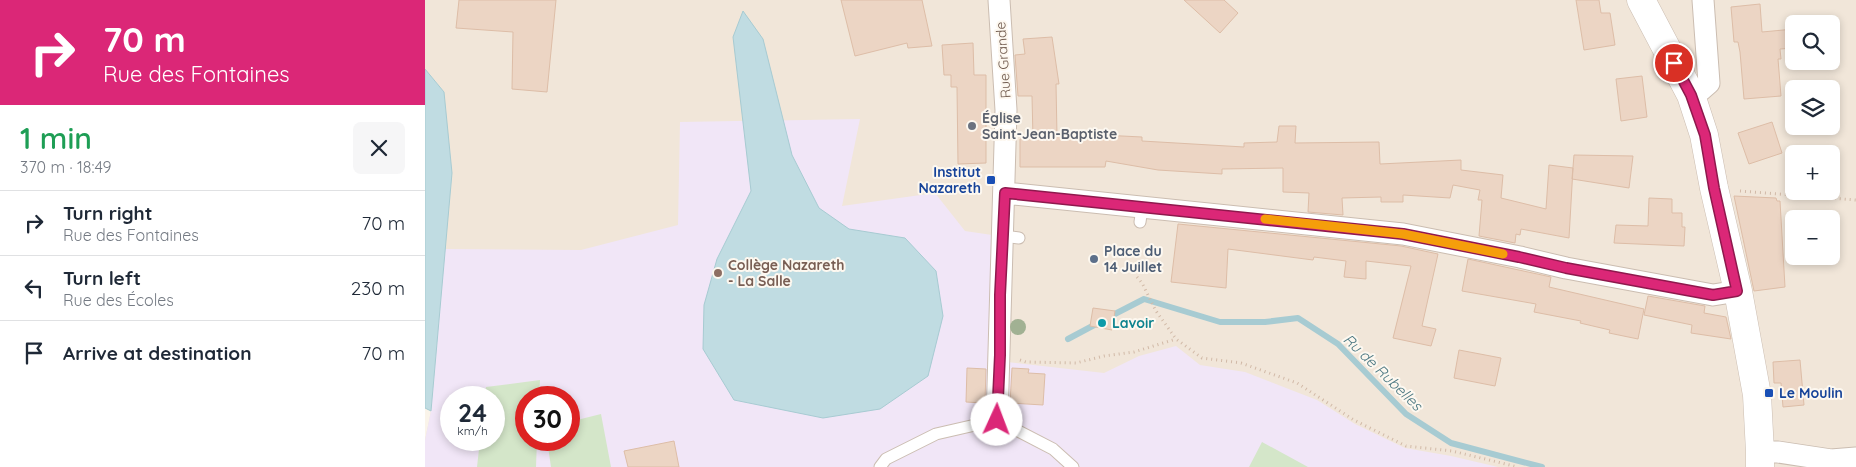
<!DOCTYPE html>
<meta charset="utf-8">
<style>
body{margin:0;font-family:Quicksand,sans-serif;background:#f6f6f7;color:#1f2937;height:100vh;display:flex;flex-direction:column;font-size:19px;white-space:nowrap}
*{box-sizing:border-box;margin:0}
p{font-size:16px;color:#747a83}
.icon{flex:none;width:28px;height:28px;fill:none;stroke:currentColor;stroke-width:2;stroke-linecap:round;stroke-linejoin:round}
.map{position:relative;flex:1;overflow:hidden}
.side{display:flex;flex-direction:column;background:#fff;width:425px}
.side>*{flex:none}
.hud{background:#db2777;color:#fff;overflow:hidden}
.fabs{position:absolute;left:1360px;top:15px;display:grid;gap:10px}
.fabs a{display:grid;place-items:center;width:55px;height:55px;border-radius:8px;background:#fff;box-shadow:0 2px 8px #0003;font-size:25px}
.speed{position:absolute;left:15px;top:386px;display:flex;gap:10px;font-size:25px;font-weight:700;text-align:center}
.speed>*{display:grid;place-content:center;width:65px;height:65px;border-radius:50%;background:#fff;box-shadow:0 2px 8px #0003;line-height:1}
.speed small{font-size:12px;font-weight:400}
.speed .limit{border:8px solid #d22;background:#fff;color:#111}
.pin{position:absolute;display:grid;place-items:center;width:42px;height:42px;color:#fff;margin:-21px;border:2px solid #fff;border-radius:50%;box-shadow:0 1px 5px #0007}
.me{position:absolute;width:55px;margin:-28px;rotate:2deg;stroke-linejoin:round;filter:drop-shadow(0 0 4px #0008)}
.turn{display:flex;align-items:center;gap:18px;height:105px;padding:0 20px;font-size:22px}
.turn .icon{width:65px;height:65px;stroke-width:2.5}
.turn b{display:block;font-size:35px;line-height:42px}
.round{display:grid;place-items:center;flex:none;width:52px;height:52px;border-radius:8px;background:#f6f6f7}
.overview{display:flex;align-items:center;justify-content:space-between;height:85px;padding:0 20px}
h1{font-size:30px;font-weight:600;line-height:38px;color:#1e9e55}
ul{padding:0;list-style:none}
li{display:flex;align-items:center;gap:15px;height:65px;padding:0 20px;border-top:1px solid #e0e1e3}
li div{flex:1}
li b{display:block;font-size:19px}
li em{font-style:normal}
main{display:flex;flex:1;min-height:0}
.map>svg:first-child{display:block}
</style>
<main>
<section class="side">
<div class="hud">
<div class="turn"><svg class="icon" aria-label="right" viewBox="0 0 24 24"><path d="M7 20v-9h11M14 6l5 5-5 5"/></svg><div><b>70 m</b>Rue des Fontaines</div></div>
</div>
<div class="overview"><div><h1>1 min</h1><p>370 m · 18:49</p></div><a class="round"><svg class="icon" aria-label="close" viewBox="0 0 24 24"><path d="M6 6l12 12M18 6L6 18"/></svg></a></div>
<ul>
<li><svg class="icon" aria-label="right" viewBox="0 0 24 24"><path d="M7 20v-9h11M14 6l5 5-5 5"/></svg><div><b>Turn right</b><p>Rue des Fontaines</p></div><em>70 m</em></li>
<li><svg class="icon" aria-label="left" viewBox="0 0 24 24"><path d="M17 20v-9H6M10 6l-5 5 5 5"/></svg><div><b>Turn left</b><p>Rue des Écoles</p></div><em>230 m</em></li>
<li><svg class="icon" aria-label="arrive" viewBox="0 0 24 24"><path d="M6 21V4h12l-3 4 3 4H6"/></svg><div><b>Arrive at destination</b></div><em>70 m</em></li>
</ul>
</section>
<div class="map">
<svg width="1431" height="467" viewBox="0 0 1431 467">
<rect width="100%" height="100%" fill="#faf4ea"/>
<path fill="#f1e6d9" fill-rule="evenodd" d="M0 0H1431V467H0V440L6 411 20 249 19 92 0 69ZM1369 24H1406V61H1369ZM1369 89H1406V126H1369ZM1369 154H1406V191H1369ZM1369 219H1406V256H1369ZM26 398H69V440H26ZM101 398H144V440H101Z"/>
<path fill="#f1e6f7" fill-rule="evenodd" d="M435 119 417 206 510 193 540 231 567 235 565 360 679 373 714 356 751 346 775 365 820 372 892 400 930 424 980 448 1026 456 1073 467H0V440L6 411 20 249 156 250 253 225 255 122ZM26 398H69V440H26ZM101 398H144V440H101Z"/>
<path fill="#d4e6c9" d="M115 380 114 397 101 398V440H112L111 467H52L55 440H69V398L59 397 61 387Z
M176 414 186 467H126L122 440H144V422Z
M837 442 883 467H824Z"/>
<path fill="#c0dce2" stroke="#a7cbd2" d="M318 11 338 39 367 155 394 208 424 229 480 238 511 271 518 316 503 376 455 409 398 418 309 400 278 349 279 305 292 259 326 191 308 37Z
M0 69 19 92 27 173 6 411 0 408Z"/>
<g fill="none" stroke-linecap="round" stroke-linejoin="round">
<path stroke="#a7cbd2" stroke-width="6" d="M684 317 719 299 795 322H840L873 318 913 344 981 414 1026 443 1117 467
M643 339 673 323"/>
</g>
<path fill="#ecd5c4" stroke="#ddbda7" d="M34 0H131L122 92 87 89 88 32 31 28Z
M416 0H497L507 46 483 48 482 43 430 56Z
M759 0H799L813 13 795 33Z
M1151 0H1174L1176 13H1185L1190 45 1159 50Z
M1335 4 1337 32 1369 29V48L1355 49 1356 59H1353L1356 96 1319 99 1315 52 1313 42H1309L1306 7Z
M627 37 634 84H631L632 136H676L677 135 717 137V141L819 147V143L852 142 854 126H871L870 143 954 142 955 164 1036 160V170L1078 175 1076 198 1121 209 1124 165 1148 168 1144 238 1096 229 1095 235 1091 234 1090 243 1054 236 1057 200H1053L1055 190 1028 185 1025 198 978 195V202H956V197L917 198 918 215 883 212 884 193 858 192V168L797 169V174L733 170 681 161 680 167H595V139H608L607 96H593L590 55 600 54 598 39Z
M548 43 549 75H561V163L533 164 532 87H526V75H519L517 45Z
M1217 76 1222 117 1196 121 1191 79Z
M1347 122 1357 153 1324 164 1313 133Z
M1149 155 1208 156 1204 188 1147 179Z
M1309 196 1351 198 1352 201H1355L1360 287 1329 291Z
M1224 198 1247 199V213H1257V227H1260L1259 246 1189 243 1191 225 1223 226Z
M753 224 976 246 1013 254 997 326 1011 329 1006 346 968 338 986 266 941 261V279L919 277 921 261 889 257 888 260 803 249 801 288 746 282Z
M1043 259 1126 277 1124 287 1219 309 1213 339 1184 333 1185 330 1155 323 1156 321 1109 312 1111 304 1037 291Z
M1223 296 1280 306 1279 313 1301 317 1306 339 1266 333 1267 325 1219 315Z
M668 308 690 311 687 330 665 326Z
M1034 350 1076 358 1070 386 1029 378Z
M1375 360 1379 405 1358 407 1356 383H1349L1348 362Z
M542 368 561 369 560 402 558 403 541 402Z
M587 368 604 369 603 373 620 374 618 405 585 403Z
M249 441 254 467H203L199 451Z"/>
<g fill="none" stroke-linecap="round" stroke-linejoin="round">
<g stroke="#cbbdb1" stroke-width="13">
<path id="service" d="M715 222 717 208
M578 236 594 238
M455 467 461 459 511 434 572 420 628 449 648 467"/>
</g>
<g stroke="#cbbdb1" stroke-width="23">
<path id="minor" d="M1266 95 1276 90 1284 83 1278 0
M580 193 978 234 1095 257 1141 268 1288 295 1313 291
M572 420 581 110 574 0
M1335 452H1353L1406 460 1431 458"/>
</g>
<g stroke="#cbbdb1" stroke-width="29">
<path id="tertiary" d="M1216 0 1266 95 1279 135 1289 188 1313 291 1332 395 1335 452V467"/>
</g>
<path stroke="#d1b9a7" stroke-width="3" stroke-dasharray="1 4" stroke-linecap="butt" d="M1315 191 1431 200
M712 277 717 283 731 311 751 339 777 358 816 363 872 383 929 420 981 446 1027 451 1093 467
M595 360 601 362 651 363 679 356 709 352 751 339"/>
<use href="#service" stroke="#fff" stroke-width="11"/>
<use href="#minor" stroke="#fff" stroke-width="21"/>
<use href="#tertiary" stroke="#fff" stroke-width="28"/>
</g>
<circle fill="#a1b193" cx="593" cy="327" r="8"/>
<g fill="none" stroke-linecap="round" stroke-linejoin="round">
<g stroke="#8e194d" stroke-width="12">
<path id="route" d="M572 420 575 355V295L580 193 978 234 1094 257 1141 268 1288 295 1312 291 1289 188 1280 135 1266 95 1249 63"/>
</g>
<use href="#route" stroke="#db2777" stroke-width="9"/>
<path stroke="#f59e0b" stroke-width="9" d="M840 219 978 234 1078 254"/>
</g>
<circle fill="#6b7280" stroke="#fdf8f0" stroke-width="2" cx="547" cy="126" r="5"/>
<g fill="#1a4fb4" stroke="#fdf8f0" stroke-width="2">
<rect x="561" y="175" width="10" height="10" rx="2.5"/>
<rect x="1339" y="388" width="10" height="10" rx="2.5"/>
</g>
<circle fill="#5c6f8a" stroke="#fdf8f0" stroke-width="2" cx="669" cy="259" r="5"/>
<circle fill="#8d6e63" stroke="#fdf8f0" stroke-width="2" cx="293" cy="273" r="5"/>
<circle fill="#0f9aa8" stroke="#fdf8f0" stroke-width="2" cx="677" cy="323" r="5"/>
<g text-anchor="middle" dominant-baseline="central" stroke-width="4" stroke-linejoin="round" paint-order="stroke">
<g font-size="14" fill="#725d50" stroke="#fdf8f0">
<text transform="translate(578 60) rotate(-94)">Rue Grande</text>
</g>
<g font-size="14" font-weight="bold" fill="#5b616d" stroke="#fdf8f0" text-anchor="start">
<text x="557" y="118">Église<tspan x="557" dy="16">Saint-Jean-Baptiste</tspan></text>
</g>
<g font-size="14" font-weight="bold" fill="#164399" stroke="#fdf8f0" text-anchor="end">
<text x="556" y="172">Institut<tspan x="556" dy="16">Nazareth</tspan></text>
<text x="1354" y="393" text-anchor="start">Le Moulin</text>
</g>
<g font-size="14" font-weight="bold" fill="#4e5e75" stroke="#fdf8f0" text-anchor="start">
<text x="679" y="251">Place du<tspan x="679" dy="16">14 Juillet</tspan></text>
</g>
<g font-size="14" font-weight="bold" fill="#785e54" stroke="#fdf8f0" text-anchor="start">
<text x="303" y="265">Collège Nazareth<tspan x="303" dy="16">- La Salle</tspan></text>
</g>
<g font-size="14" font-weight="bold" fill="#0d838f" stroke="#fdf8f0" text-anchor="start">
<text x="687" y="323">Lavoir</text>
</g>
<g font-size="15" font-style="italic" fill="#4c7882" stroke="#fdf8f0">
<text transform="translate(958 372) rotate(44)">Ru de Rubelles</text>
</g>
</g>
</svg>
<div class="fabs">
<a><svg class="icon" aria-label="search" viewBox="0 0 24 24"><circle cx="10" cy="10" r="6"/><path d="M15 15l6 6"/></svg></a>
<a><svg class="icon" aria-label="layers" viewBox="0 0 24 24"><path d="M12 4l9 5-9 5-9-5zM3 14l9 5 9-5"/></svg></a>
<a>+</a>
<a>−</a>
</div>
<div class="speed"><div>24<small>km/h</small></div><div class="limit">30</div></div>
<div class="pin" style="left:1249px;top:63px;background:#d93025"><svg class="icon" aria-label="arrive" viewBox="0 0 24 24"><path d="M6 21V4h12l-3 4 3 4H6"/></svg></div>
<svg class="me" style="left:572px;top:420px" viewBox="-20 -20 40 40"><circle r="19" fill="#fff"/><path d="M0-13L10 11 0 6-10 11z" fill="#db2777"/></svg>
</div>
</main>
